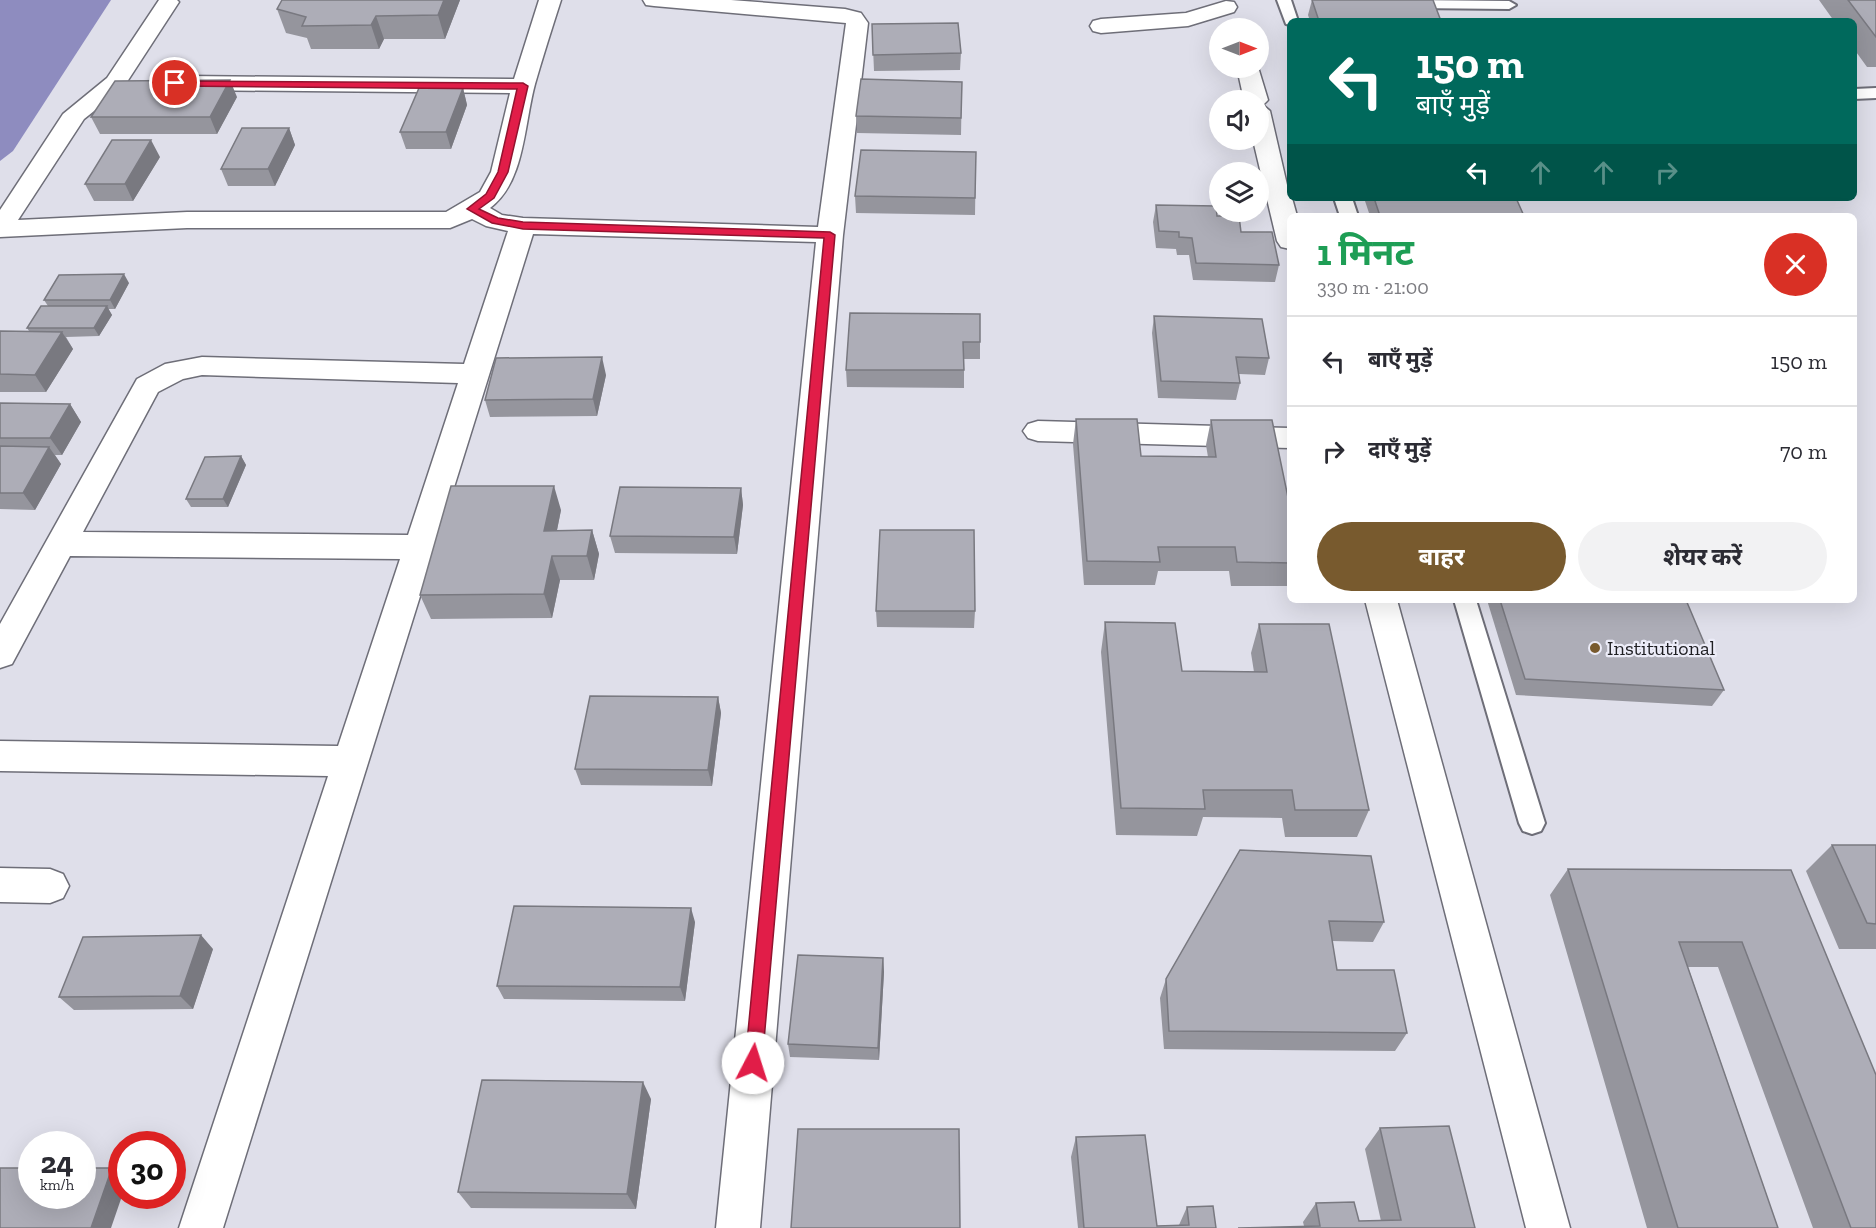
<!DOCTYPE html>
<html lang="hi">
<meta charset="utf-8">
<style>
body{margin:0;font-family:"Zilla Slab","Noto Sans Devanagari",serif;background:#f2f2f3;color:#2b2b33;height:100vh;display:flex;flex-direction:column;font-size:22px;white-space:nowrap}
*{box-sizing:border-box;margin:0}
p{font-size:20px;color:#7c7c81}
.icon{flex:none;width:33px;height:33px;fill:none;stroke:currentColor;stroke-width:2;stroke-linecap:round;stroke-linejoin:round}
.map{position:relative;flex:1;overflow:hidden}
.side{position:absolute;left:1287px;top:213px;width:570px;height:390px;display:flex;flex-direction:column;background:#fff;border-radius:9px;box-shadow:0 6px 24px #0002}
.side>*{flex:none}
.top-card{position:absolute;left:1287px;top:18px;width:570px;height:183px;border-radius:9px;box-shadow:0 6px 24px #0002;background:#00695c;color:#fff;overflow:hidden}
.needle{width:39px;rotate:90deg}
.buttons{position:absolute;left:1209px;top:18px;display:grid;gap:12px}
.buttons a{display:grid;place-items:center;width:60px;height:60px;border-radius:50%;background:#fff;box-shadow:0 6px 24px #0002;font-size:30px}
.speed{position:absolute;left:18px;top:1131px;display:flex;gap:12px;font-size:30px;font-weight:700;text-align:center}
.speed>*{display:grid;place-content:center;width:78px;height:78px;border-radius:50%;background:#fff;box-shadow:0 6px 24px #0002;line-height:1}
.speed small{font-size:15px;font-weight:400}
.speed .limit{border:9px solid #d22;background:#fff;color:#111}
.pin{position:absolute;display:grid;place-items:center;width:51px;height:51px;color:#fff;margin:-26px;border:3px solid #fff;border-radius:50%;box-shadow:0 2px 6px #0007}
.me{position:absolute;width:66px;margin:-33px;rotate:5deg;stroke-linejoin:round;filter:drop-shadow(0 0 4px #0008)}
.turn{display:flex;align-items:center;gap:21px;height:126px;padding:0 30px;font-size:27px}
.turn .icon{width:78px;height:78px;stroke-width:2.5}
.turn b{display:block;font-size:42px;line-height:51px}
.lanes{display:flex;align-items:center;height:57px;padding:0 30px;background:#0003;justify-content:center;gap:30px;direction:ltr}
.lanes .off{opacity:.35}
.round{display:grid;place-items:center;flex:none;width:63px;height:63px;border-radius:32px;background:#f2f2f3}
.headline{display:flex;align-items:center;justify-content:space-between;height:102px;padding:0 30px}
h1{font-size:36px;font-weight:700;line-height:45px;color:#1e9e55}
.cta{display:flex;gap:12px;margin-top:auto;padding:12px 30px}
.cta a{flex:1;height:69px;border-radius:36px;background:#785a2e;color:#fff;font-size:24px;font-weight:700;line-height:69px;text-align:center}
.cta a+a{background:#f2f2f3;color:#2b2b33}
ul{padding:0;list-style:none}
li{display:flex;align-items:center;gap:18px;height:90px;padding:0 30px;border-top:2px solid #e1e1e2}
li div{flex:1}
li b{display:block;font-size:22px}
li em{font-style:normal}
.map>svg:first-child{display:block}
</style>
<div class="map">
<svg width="1876" height="1228" viewBox="0 0 1876 1228">
<rect width="100%" height="100%" fill="#dfdfea"/>
<path fill="#8e8cbf" d="M0 0H111L13 151 0 161Z"/>
<g fill="none" stroke-linecap="round" stroke-linejoin="round">
<g stroke="#6e6e78" stroke-width="4">
<path id="lane" d="M1277 0H1291L1298 21H1290V25L1286 24Z
M1404 0 1509 1 1516 5 1509 9 1413 8 1408 7Z
M1876 88V98L1854 99V89Z
M1334 198H1352L1358 216H1340Z
M1454 600H1476L1545 823 1541 831 1532 834 1523 831 1519 823Z"/>
</g>
<g stroke="#6e6e78" stroke-width="3">
<path id="street" d="M159 0H177L179 2 123 88 84 119 18 220 187 212H446L480 192 491 172 510 93 187 90 179 88 176 83 179 78 187 76 514 79 539 0H561C552 28 543 56 535 84 524 124 525 182 490 208L502 215 523 218 818 227 846 23 654 6 646 5 643 0H731L845 9 861 13 868 23 843 235 760 1228H716L816 242 533 234 223 1228H179L328 776 0 771V741L338 746 400 559 70 556 12 664 0 668V624L137 379 165 364 202 357 464 364 508 231 486 226 472 219 450 228H187L0 237V210L63 114 107 78ZM202 375 458 383 408 535 83 532 158 392 183 379Z
M1226 1 1234 2 1237 7 1234 12 1188 26 1101 33 1093 31 1090 26 1093 21 1101 19 1186 13Z
M1258 67 1268 100 1263 105 1270 111 1290 198H1292L1297 216H1290V249L1281 247 1277 241 1253 140H1258V100H1244L1237 68Z
M1038 421 1290 428V448L1038 441 1028 438 1023 431 1028 424Z
M1365 600H1397L1570 1228H1526Z
M0 868 50 869 63 874 69 886 63 898 50 903 0 902Z"/>
</g>
<use href="#lane" fill="#fff" fill-rule="evenodd"/>
<use href="#street" fill="#fff" fill-rule="evenodd"/>
</g>
<path fill="#95959d" d="M460 0 445 39H384L379 49H311L307 38 286 33 277 9Z
M1312 0H1433L1441 21H1310L1308 15Z
M1819 0H1876V67H1867L1854 49V21H1834Z
M872 24 961 53 960 70 874 71Z
M962 82 961 135 857 133 856 116Z
M463 88 467 105 451 149H406L400 132Z
M237 97 217 134H100L91 117Z
M289 128 295 145 275 186H228L221 169Z
M976 152 975 215 856 213 855 196Z
M160 157 133 201H94L85 184Z
M1364 198H1516L1524 216H1370Z
M1156 205 1217 216 1241 232 1279 265 1275 282 1193 280 1189 255H1177L1176 249 1156 248 1153 222Z
M129 283 115 309H108L112 315 99 336 66 337 73 349 46 392H0V331H29L27 328 48 306 44 300Z
M850 313 980 342V359H964V388L847 387 846 370Z
M1154 316 1269 358 1265 375 1239 374 1240 383 1236 400 1158 398 1152 333Z
M606 375 597 416 490 417 485 400Z
M0 403 70 404 81 422 62 455H55L61 464 35 510 0 509Z
M1076 419 1141 456 1208 457 1206 445 1211 420 1290 507V586H1231L1229 571H1158L1155 585H1084L1073 444Z
M241 456 246 465 228 507H191L186 499Z
M741 488 743 505 737 554 615 553 610 536Z
M561 510 557 530H592L599 554 594 580H560L552 618 431 619 420 595Z
M1487 600H1686L1724 690 1712 706 1516 695Z
M876 611H975L974 628 877 627Z
M1105 622 1182 671 1254 672 1251 653 1259 624 1369 810 1357 837H1285L1282 818 1203 817 1197 836 1116 835 1101 652Z
M718 697 721 713 712 786 581 785 575 769Z
M1832 845H1876V949H1839L1806 871Z
M1240 850 1384 922 1373 942 1332 941 1337 970 1407 1033 1395 1051 1164 1049 1160 998 1166 979Z
M1568 869 1791 870 1876 1228H1813L1718 967H1688L1778 1228H1647L1550 895Z
M695 922 685 1001 504 999 497 986Z
M213 949 193 1009 74 1010 59 997Z
M883 958 884 972 879 1060 790 1057 788 1044Z
M651 1099 636 1209 471 1208 458 1192Z
M1380 1128 1475 1228 1304 1226 1303 1222 1316 1203 1359 1221H1381L1365 1149Z
M1076 1137 1157 1226 1179 1225 1187 1207 1216 1228H1078L1071 1157Z"/>
<path fill="#797980" d="M444 0H460L445 39 438 15Z
M376 16 384 39 379 49 371 25Z
M230 80 237 97 217 134 210 117Z
M463 88 467 105 451 149 446 132Z
M289 128 295 145 275 186 268 169Z
M151 140 160 157 133 201 125 184Z
M124 274 129 283 115 309 110 300Z
M107 306 112 315 99 336 94 328Z
M62 332 73 349 46 392 35 375Z
M602 357 606 375 597 416 593 399Z
M70 404 81 422 62 455 50 438Z
M49 447 61 464 35 510 23 493Z
M241 456 246 465 228 507 223 499Z
M554 486 561 510 552 555 544 531Z
M741 488 743 505 737 554 734 537Z
M592 530 599 554 594 580 587 556Z
M552 556 560 580 552 618 544 594Z
M718 697 721 713 712 786 708 770Z
M691 908 695 922 685 1001 680 987Z
M201 935 213 949 193 1009 180 996Z
M883 958 884 972 879 1060 878 1048Z
M643 1082 651 1099 636 1209 627 1194Z
M112 1168 122 1175V1196L111 1228H91Z"/>
<path fill="#adadb7" stroke="#797980" stroke-width="1.5" d="M282 0H444L438 15 376 16 371 25 302 26 306 17 277 9Z
M1312 0H1433L1441 21H1319Z
M1848 0H1876V37Z
M958 23 961 53 873 55 872 24Z
M861 79 962 82 961 118 856 116Z
M230 80 210 117H91L115 81Z
M419 88H463L446 132H400Z
M242 128H289L268 169H221Z
M112 140H151L125 184H85Z
M861 150 976 152 975 198 855 196Z
M1374 198H1516L1524 216H1380Z
M1156 205 1216 206 1217 216H1239L1241 232H1272L1279 265 1196 263 1192 238 1179 237V232L1159 231Z
M124 274 110 300H44L59 275Z
M41 306H107L94 328H27Z
M850 313 980 314V342H963L964 370H846Z
M1154 316 1262 319 1269 358 1236 357 1240 383 1161 381Z
M0 331 62 332 35 375 0 374Z
M602 357 593 399 485 400 496 358Z
M0 403 70 404 50 438H0Z
M1076 419H1137L1141 456 1216 457 1211 420H1272L1290 507V563L1237 562 1235 547H1158L1160 562 1087 561Z
M0 446 49 447 23 493H0Z
M241 456 223 499H186L205 457Z
M451 486H554L544 531 592 530 587 556H552L544 594 420 595Z
M620 487 741 488 734 537 610 536Z
M880 530H974L975 611H876Z
M1500 600H1686L1724 690 1525 679Z
M1105 622 1175 623 1182 671 1267 672 1259 624H1329L1369 810H1295L1292 790H1203L1205 809 1121 808Z
M590 696 718 697 708 770 575 769Z
M1832 845H1876V924L1867 923Z
M1240 850 1371 856 1384 922 1329 921 1337 970H1394L1407 1033 1169 1031 1166 979Z
M1568 869 1791 870 1876 1075V1228H1851L1742 942H1679L1778 1228H1678Z
M514 906 691 908 680 987 497 986Z
M201 935 180 996 59 997 83 937Z
M798 955 883 958 878 1048 788 1044Z
M482 1080 643 1082 627 1194 458 1192Z
M1449 1126 1475 1228H1238L1320 1226 1316 1203 1354 1202 1359 1221 1401 1220 1380 1128Z
M798 1129H959L960 1228H791Z
M1145 1135 1157 1226 1189 1225 1187 1207 1213 1206 1216 1228H1084L1076 1137Z
M0 1168H32V1196H82V1168H112L91 1228H0Z"/>
<path fill="#e11d48" stroke="#92132f" stroke-width="1.5" d="M172 81 523 83 528 86 508 172 494 198 479 209 498 218 523 222 830 232 835 235 762 1063 759 1069 753 1071 747 1069 745 1063 824 238 523 229 492 223 467 209 486 194 498 172 517 89 175 86 170 83Z"/>
<circle fill="#785a2e" stroke="#ececf8" stroke-width="2" cx="1595" cy="648" r="6"/>
<g text-anchor="middle" dominant-baseline="central" stroke-width="4.5" stroke-linejoin="round" paint-order="stroke">
<g font-size="20" fill="#1f1f23" stroke="#ececf8" text-anchor="start">
<text x="1607" y="648">Institutional</text>
</g>
</g>
</svg>
<div class="buttons">
<a><svg class="needle" viewBox="-14 -14 28 28"><path d="M0-13l5 13h-10z" fill="#e53935"/><path d="M0 13l5-13h-10z" fill="#7c7c81"/></svg></a>
<a><svg class="icon" aria-label="sound" viewBox="0 0 24 24"><path d="M4 9h4l5-4v14l-5-4H4zM17 9q2 3 0 6"/></svg></a>
<a><svg class="icon" aria-label="layers" viewBox="0 0 24 24"><path d="M12 4l9 5-9 5-9-5zM3 14l9 5 9-5"/></svg></a>
</div>
<div class="speed"><div>24<small>km/h</small></div><div class="limit">30</div></div>
<div class="pin" style="left:175px;top:83px;background:#d93025"><svg class="icon" aria-label="arrive" viewBox="0 0 24 24"><path d="M6 21V4h12l-3 4 3 4H6"/></svg></div>
<svg class="me" style="left:753px;top:1063px" viewBox="-20 -20 40 40"><circle r="19" fill="#fff"/><path d="M0-13L10 11 0 6-10 11z" fill="#e11d48"/></svg>
<div class="top-card">
<div class="turn"><svg class="icon" aria-label="left" viewBox="0 0 24 24"><path d="M17 20v-9H6M10 6l-5 5 5 5"/></svg><div><b>150 m</b>बाएँ मुड़ें</div></div>
<div class="lanes"><svg class="icon" aria-label="left" viewBox="0 0 24 24"><path d="M17 20v-9H6M10 6l-5 5 5 5"/></svg><svg class="icon off" aria-label="ahead" viewBox="0 0 24 24"><path d="M12 20V5M6 11l6-6 6 6"/></svg><svg class="icon off" aria-label="ahead" viewBox="0 0 24 24"><path d="M12 20V5M6 11l6-6 6 6"/></svg><svg class="icon off" aria-label="right" viewBox="0 0 24 24"><path d="M7 20v-9h11M14 6l5 5-5 5"/></svg></div>
</div>
<section class="side">
<div class="headline"><div><h1>1 मिनट</h1><p>330 m · 21:00</p></div><a class="round" style="background:#d93025;color:#fff"><svg class="icon" aria-label="close" viewBox="0 0 24 24"><path d="M6 6l12 12M18 6L6 18"/></svg></a></div>
<ul>
<li><svg class="icon" aria-label="left" viewBox="0 0 24 24"><path d="M17 20v-9H6M10 6l-5 5 5 5"/></svg><div><b>बाएँ मुड़ें</b></div><em>150 m</em></li>
<li><svg class="icon" aria-label="right" viewBox="0 0 24 24"><path d="M7 20v-9h11M14 6l5 5-5 5"/></svg><div><b>दाएँ मुड़ें</b></div><em>70 m</em></li>
</ul>
<div class="cta"><a>बाहर</a><a>शेयर करें</a></div>
</section>
</div>
